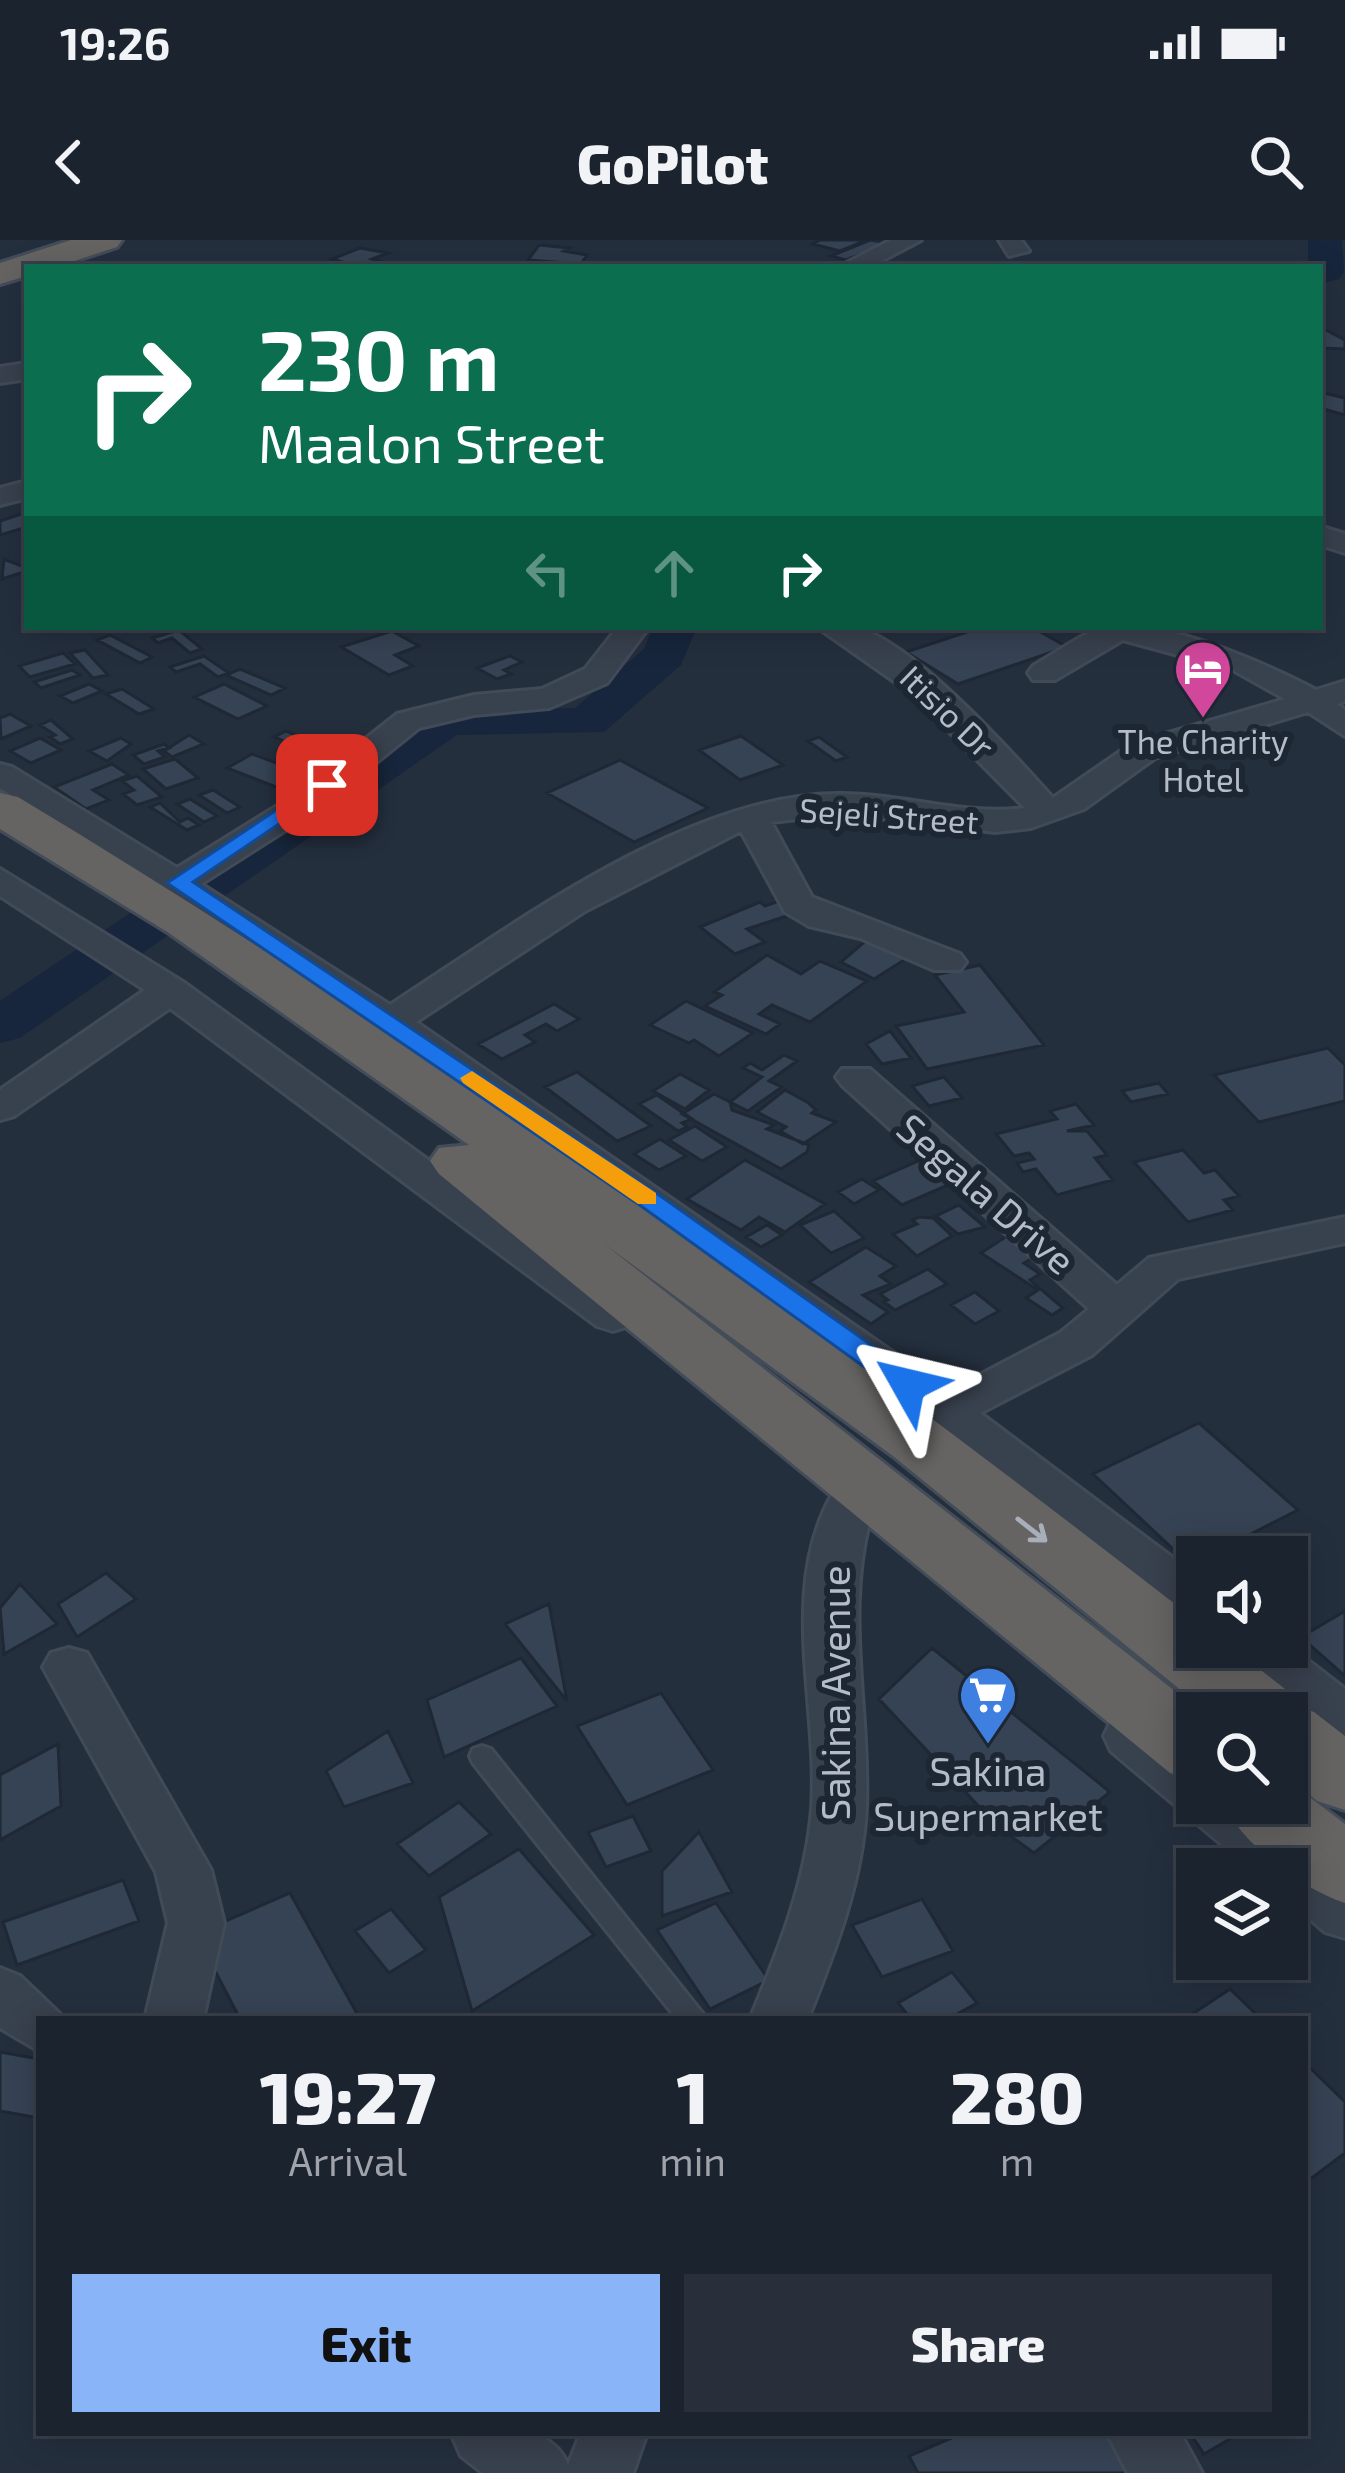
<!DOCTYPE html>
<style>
body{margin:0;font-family:"Exo 2",sans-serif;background:#282f3a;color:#f1f3f6;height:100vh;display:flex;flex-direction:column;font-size:45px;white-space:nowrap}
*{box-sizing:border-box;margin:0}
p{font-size:39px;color:#a0a4aa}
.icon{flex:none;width:66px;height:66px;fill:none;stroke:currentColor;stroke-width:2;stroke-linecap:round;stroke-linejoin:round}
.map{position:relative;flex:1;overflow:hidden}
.panel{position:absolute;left:36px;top:1776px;width:1272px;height:420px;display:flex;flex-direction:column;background:#1b232e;border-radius:0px;box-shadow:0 6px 30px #0003,0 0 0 3px #39404a}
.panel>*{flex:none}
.banner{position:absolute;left:24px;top:24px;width:1299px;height:366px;border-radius:0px;box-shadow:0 6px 30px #0003,0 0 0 3px #39404a;background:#0b6e4f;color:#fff;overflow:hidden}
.controls{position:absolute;left:1176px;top:1296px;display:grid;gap:24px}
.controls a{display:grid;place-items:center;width:132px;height:132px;border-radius:0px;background:#1b232e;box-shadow:0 6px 30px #0003,0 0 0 3px #39404a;font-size:60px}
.pin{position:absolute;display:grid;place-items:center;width:102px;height:102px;color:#fff;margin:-51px;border-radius:24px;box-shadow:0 6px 18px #0006}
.me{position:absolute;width:132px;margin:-66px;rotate:307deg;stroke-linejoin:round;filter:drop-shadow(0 0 9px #0008)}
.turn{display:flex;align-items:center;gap:42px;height:252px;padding:0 36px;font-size:54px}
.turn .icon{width:156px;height:156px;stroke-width:2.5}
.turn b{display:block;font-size:84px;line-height:102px}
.lanes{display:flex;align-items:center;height:114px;padding:0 36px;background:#0003;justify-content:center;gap:60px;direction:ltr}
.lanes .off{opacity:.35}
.eta{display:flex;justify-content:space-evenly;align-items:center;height:204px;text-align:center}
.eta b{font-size:72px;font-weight:800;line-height:84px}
.button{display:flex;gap:24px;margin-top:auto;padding:24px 36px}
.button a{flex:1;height:138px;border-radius:0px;background:#8ab4f8;color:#111;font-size:48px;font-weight:800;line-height:138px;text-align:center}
.button a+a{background:#282f3a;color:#f1f3f6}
.status{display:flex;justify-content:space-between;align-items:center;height:84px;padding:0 60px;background:#1b232e;direction:ltr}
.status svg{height:33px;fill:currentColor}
header{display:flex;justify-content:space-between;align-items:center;height:156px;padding:0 36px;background:#1b232e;font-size:54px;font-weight:800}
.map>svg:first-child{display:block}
</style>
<div class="status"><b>19:26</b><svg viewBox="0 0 49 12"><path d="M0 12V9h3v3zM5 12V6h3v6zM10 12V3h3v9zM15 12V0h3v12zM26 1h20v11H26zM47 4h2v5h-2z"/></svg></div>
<header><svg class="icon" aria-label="back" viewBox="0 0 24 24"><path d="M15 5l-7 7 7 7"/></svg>GoPilot<svg class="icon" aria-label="search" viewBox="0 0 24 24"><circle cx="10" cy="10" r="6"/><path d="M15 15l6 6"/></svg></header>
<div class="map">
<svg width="1345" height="2233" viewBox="0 0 1345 2233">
<rect width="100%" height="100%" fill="#242f3e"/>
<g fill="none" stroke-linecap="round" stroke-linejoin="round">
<path fill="#17263c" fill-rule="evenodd" d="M1308 0H1342L1344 32 1339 39 1320 44V27H1308Z
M653 387H697L681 425 604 492 457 495 20 798 0 803V761L429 471 575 468 644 409Z"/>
</g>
<path fill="#364354" stroke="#1f2835" stroke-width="3" d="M820 0H867L840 11 813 4Z
M870 0 890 3 846 20 831 16Z
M539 5 570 8 564 11 587 15 581 24 528 20Z
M360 8 388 13 372 19 399 27H359L332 19Z
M1322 88 1345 100V109L1320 108Z
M1320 152 1345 158V175L1320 168Z
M27 272V287L0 295V281Z
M4 319 27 328V331L2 339Z
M982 387H1032L1067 407 958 444 906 412Z
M179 390 202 409 190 413 172 398 158 403 152 398Z
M392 391 419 406 395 415 413 426 389 435 341 407Z
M110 395 152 417 140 423 97 400Z
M85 410 108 435 93 438 70 413Z
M63 413 75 424 30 437 19 426Z
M204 416 229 433 218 437 200 424 176 432 170 427Z
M510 416 522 422 504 430 511 434 497 439 477 428Z
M240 429 285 448 271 455 226 435Z
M72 430 80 435 41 448 34 442Z
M89 444 102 451 73 463 60 456Z
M224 444 267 466 238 479 194 457Z
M122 449 154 469 139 474 106 454Z
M10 474 31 486 1 499 0 478Z
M51 480 73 499 60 504 50 497 55 495 40 485Z
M286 491 315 503 303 509 274 497Z
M189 495 204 504 172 517 164 511Z
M741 496 783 525 740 540 699 510Z
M819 497 847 517 836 521 808 501Z
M40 498 61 510 31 523 10 511Z
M121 498 131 504 107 521 89 511Z
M164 504 169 508 158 511 165 517 144 524 133 515Z
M252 514 309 535 284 550 227 528Z
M175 519 198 538 166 549 143 529Z
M620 520 708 568 634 602 547 553Z
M112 524 129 535 93 550 109 560 86 569 54 547Z
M137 536 162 557 137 565 123 554 134 550 122 541Z
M213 550 240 567 227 573 199 555Z
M190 559 217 576 204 582 177 564Z
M160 563 180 582 188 578 199 585 187 590 150 567Z
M783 654 805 670 747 689 765 702 735 714 700 687 760 662 765 666 779 661 775 658Z
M870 697 909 717 874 739 841 722Z
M767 715 801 734 820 721 867 741 810 782 772 765 759 774 780 784 766 794 705 766 722 755 714 752Z
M980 725 1044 805 927 829 896 786 964 772 935 735Z
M686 761 753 793 719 816 694 800 689 803 650 785Z
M554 764 579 779 557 791 546 784 525 795 535 802 502 819 478 804Z
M890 791 911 818 882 824 866 804Z
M1328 808 1345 825V861L1259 882 1214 835Z
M784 815 797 821 769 841 782 847 748 871 730 862 762 837 743 828 750 823 762 830Z
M577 832 651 886 617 901 545 847Z
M680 834 709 850 685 869 653 851Z
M944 837 962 858 929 866 912 846Z
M1159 843 1168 854 1131 862 1122 851Z
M785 850 807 862 816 870 812 873 836 882 803 904 780 891 786 887 757 872Z
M714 854 730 862 732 870 774 885 767 889 809 905 807 912 781 929 682 874Z
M657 855 692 879 682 883 687 887 678 891 639 864Z
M1076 864 1094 885 1067 891H1087L1107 915 1095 918 1113 940 1057 955 1036 929 1023 932 1017 923 1034 919 1029 913 1014 916 996 894 1057 879 1050 871Z
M695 886 727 907 702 921 669 900Z
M660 899 686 916 659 930 634 914Z
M1183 910 1204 933 1215 930 1239 956 1224 960 1233 970 1188 982 1134 922Z
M925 918 955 942 902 965 873 941Z
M745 920 825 964 785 992 759 977 741 990 687 959Z
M862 939 879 950 854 964 838 952Z
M959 965 985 987 958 994 936 976Z
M834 971 864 998 831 1013 800 985Z
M919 977 933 978 952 996 917 1016 893 994 917 984 912 980Z
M767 985 782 995 761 1007 746 997Z
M1007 996 1036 1016 1024 1023 1040 1034 1030 1040 1063 1068 1052 1075 1026 1058 1038 1050 981 1013Z
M866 1007 896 1026 880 1036 891 1044 863 1055 888 1072 871 1084 809 1042Z
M928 1029 947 1044 895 1070 884 1062 888 1060 880 1054Z
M975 1052 999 1071 975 1084 951 1065Z
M1199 1183 1298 1270 1190 1325 1093 1234Z
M106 1333 136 1359 77 1397 58 1364Z
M20 1344 57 1384 4 1414 0 1368Z
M549 1364 567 1461 505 1384Z
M1345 1371V1436L1301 1397Z
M932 1408 1110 1552 1034 1613 997 1586 879 1459Z
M521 1418 557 1466 444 1517 427 1460Z
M661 1453 713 1530 627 1565 577 1486Z
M388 1491 413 1543 344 1567 326 1531Z
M58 1504 61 1566 0 1600V1535Z
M459 1562 491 1594 429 1636 397 1604Z
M633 1576 651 1611 606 1627 588 1592Z
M699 1592 732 1652 662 1676V1631Z
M519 1609 594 1695 472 1771 439 1657Z
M123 1640 139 1681 17 1725 3 1682Z
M290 1653 360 1779H240L196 1694Z
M922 1659 953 1711 882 1737 852 1685Z
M716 1663 769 1740 710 1769 657 1690Z
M391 1669 426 1710 389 1733 355 1691Z
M952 1732 977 1763 948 1779H911L898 1763Z
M1230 1749 1261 1779H1185Z
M0 1812 39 1819V1878L0 1871Z
M1305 1823 1345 1862V1913L1305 1943Z
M963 2193H1116L1139 2233H918L909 2216Z
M1190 2193H1240L1204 2214Z"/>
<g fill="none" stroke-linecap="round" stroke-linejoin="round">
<g stroke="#414a57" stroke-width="6">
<path id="service" d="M482 1506 491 1509 707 1779H677L473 1523 470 1516 473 1509Z"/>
</g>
<g stroke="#414a57" stroke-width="6">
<path id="minor" d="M891 0H921L870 27H839Z
M999 0H1021L1029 11 1009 16Z
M27 123V139L0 143V127Z
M27 241V258L0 265V248Z
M1320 286 1345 294V313L1320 305Z
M618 387H649L607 443 549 468 474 475 419 488 317 570 201 644 390 765C515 684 690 552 842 554 904 554 964 576 1025 568L911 453 817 387C828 387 843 384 854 387 913 401 1011 512 1053 558L1131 504 1285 459 1233 430 1123 400 1055 440H1033L1028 433 1033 426C1054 414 1076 398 1097 389 1141 368 1272 426 1316 450L1345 441V461L1337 464 1345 470V496L1308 472 1155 518 1084 569 1031 588 995 592 842 574 771 582 812 657 960 714 966 722 960 730H934L860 698 809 686 785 672 741 591 585 671 416 782 949 1151 1060 1093 1089 1069 842 845 836 837 842 829H870L1117 1045 1149 1018 1345 977V1003L1178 1039 1092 1115 980 1173 1197 1336V1380L1179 1375C800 1079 409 803 0 548V524L12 527 177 628 293 556 397 474 474 455 542 449 585 429Z
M0 629 183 742 629 1066 635 1076 629 1086 613 1091 597 1086 170 768 14 876 0 880V850L145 750 0 656Z
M850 1248 867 1253 874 1265C842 1367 870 1463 866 1566 863 1640 835 1711 808 1779H750C778 1712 806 1642 812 1569 819 1466 778 1348 833 1253Z
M1287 1404 1345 1449V1497L1327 1491 1237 1421 1230 1407Z
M69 1408 87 1413 211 1630 224 1683 203 1779H145L168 1683 156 1632 43 1427 51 1413Z
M1130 1475 1149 1481 1197 1521V1563H1248L1345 1642V1698L1325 1692 1287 1659V1629H1251L1111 1511 1104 1496 1111 1481Z
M0 1728 20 1736 65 1779H39V1811L0 1788Z
M451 2193C493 2193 549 2179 568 2225L581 2193H647L633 2233H483L461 2216Z
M1107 2193H1180L1202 2233H1128Z"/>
</g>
<g stroke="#434c59" stroke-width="6">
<path id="trunk" d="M71 0H122L117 7 56 27H27V36L0 44V23Z
M0 553 18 557C429 804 819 1087 1197 1381V1407H1231L1289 1452 1296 1466 1314 1472 1345 1496V1570L1317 1561 1287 1536V1473H1209L893 1216 603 1003 1203 1473H1197V1541L1170 1533 439 934 430 921 439 908 469 905 169 693 0 589Z
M1287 1540 1345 1584V1663C1300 1648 1245 1606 1222 1563H1287Z"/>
</g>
<use href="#service" fill="#38414e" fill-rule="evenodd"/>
<use href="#minor" fill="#38414e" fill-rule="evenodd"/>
<use href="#trunk" fill="#656462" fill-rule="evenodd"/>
</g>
<defs><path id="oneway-shaft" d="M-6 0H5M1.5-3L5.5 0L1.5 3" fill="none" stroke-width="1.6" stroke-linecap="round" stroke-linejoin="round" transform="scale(3)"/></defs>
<use stroke="#a8afba" href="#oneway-shaft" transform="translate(1032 1290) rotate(38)"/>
<path fill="#1a73e8" stroke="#114b97" stroke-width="3" d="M320 541 337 545 193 642 659 955 918 1138V1152H899L641 966 167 643Z"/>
<path fill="#f59e0b" d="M472 831 656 953V964H638L463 843 460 838Z"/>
<defs>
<g id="hotel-pin" transform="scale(3)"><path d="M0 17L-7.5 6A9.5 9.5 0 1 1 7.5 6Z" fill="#d1479c" stroke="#1d2633"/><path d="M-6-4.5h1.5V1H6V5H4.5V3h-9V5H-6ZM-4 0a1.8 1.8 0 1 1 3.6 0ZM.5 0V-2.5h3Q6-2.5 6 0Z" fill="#fff"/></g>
<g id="supermarket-pin" transform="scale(3)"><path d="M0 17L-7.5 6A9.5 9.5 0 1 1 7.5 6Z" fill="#3f7fe0" stroke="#1d2633"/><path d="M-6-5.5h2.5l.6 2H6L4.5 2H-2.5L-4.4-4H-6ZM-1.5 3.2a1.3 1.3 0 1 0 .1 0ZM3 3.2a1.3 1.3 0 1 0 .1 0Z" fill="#fff"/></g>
</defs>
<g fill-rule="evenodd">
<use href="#hotel-pin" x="1203" y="429"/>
<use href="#supermarket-pin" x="988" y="1455"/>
</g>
<g text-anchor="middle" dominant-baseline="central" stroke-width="12" stroke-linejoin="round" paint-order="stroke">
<g font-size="33" fill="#b4bcc9" stroke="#1d2633">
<text transform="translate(948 471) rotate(44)">Itisio Dr</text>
<text transform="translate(889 575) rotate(4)">Sejeli Street</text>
</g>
<g font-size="33" fill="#b4bcc9" stroke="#1d2633">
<text x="1203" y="501">The Charity<tspan x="1203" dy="38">Hotel</tspan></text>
</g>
<g font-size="39" fill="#b4bcc9" stroke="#1d2633">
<text transform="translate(987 953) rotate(41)">Segala Drive</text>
<text transform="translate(834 1453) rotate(-90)">Sakina Avenue</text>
</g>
<g font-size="39" fill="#b4bcc9" stroke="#1d2633">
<text x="988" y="1530">Sakina<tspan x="988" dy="45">Supermarket</tspan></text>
</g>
</g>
</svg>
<div class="controls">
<a><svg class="icon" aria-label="sound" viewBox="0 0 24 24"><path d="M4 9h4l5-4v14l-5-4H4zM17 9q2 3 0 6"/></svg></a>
<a><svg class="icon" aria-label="search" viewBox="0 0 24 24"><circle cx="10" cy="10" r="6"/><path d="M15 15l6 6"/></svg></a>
<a><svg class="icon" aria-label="layers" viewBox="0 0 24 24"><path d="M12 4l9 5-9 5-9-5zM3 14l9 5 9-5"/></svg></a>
</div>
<div class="pin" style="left:327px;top:545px;background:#d93025"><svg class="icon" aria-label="arrive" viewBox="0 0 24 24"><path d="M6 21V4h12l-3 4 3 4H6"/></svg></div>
<svg class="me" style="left:908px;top:1145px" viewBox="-20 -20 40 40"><path d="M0-17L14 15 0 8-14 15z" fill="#1a73e8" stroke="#fff" stroke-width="4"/></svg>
<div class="banner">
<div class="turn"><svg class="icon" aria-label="right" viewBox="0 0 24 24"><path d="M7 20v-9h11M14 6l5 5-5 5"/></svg><div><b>230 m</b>Maalon Street</div></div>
<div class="lanes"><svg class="icon off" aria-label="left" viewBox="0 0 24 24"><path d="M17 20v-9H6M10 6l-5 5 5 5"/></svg><svg class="icon off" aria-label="ahead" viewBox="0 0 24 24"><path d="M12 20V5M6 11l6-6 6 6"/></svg><svg class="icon" aria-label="right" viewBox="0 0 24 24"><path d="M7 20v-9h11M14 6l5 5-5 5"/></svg></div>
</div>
<section class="panel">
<div class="eta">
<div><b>19:27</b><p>Arrival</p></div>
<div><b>1</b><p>min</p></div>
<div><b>280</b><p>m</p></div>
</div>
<div class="button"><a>Exit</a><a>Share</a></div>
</section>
</div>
